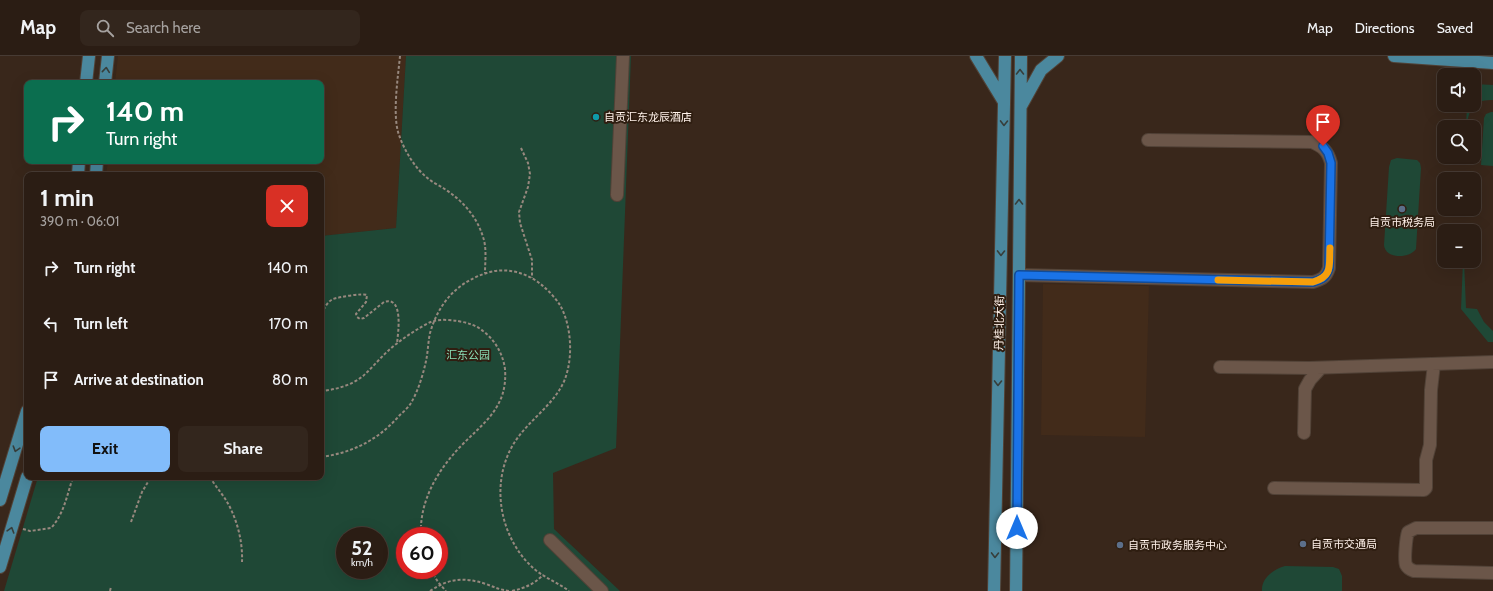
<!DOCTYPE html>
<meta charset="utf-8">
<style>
body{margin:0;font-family:Cabin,"Noto Sans SC",sans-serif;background:#33261d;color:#f1f3f6;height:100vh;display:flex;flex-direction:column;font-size:15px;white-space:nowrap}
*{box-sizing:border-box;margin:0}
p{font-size:13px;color:#a6a2a0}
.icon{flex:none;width:22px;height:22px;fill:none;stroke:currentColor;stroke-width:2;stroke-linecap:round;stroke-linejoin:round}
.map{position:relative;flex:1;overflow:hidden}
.panel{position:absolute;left:24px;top:116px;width:300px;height:308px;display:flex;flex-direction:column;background:#2b1d14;border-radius:8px;box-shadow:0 4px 16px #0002,0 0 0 1px #473b34}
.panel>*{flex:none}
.banner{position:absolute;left:24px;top:24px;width:300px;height:84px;border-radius:8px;box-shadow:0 4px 16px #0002,0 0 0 1px #473b34;background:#0b6e4f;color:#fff;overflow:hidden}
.tools{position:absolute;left:1437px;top:12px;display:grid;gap:8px}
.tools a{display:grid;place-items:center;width:44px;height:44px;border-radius:8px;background:#2b1d14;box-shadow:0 4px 16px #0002,0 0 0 1px #473b34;font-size:20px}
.speed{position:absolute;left:336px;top:471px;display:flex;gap:8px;font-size:20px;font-weight:700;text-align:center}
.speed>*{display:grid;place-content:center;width:52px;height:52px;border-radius:50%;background:#2b1d14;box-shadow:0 4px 16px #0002,0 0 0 1px #473b34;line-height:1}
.speed small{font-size:10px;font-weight:400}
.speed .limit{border:6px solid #d22;background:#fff;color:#111}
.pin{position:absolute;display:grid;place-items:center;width:34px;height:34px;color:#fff;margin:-41px -17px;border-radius:50% 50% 50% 0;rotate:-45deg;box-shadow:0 0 4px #0007}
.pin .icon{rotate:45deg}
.me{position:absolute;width:44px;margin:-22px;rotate:0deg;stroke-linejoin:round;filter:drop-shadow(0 0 3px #0008)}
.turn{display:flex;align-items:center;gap:14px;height:84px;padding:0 16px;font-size:18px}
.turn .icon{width:52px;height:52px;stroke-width:2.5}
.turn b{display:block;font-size:28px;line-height:34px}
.round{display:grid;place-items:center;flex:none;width:42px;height:42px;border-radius:8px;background:#33261d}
.head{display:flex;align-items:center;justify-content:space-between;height:68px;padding:0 16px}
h1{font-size:24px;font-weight:700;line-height:30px}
.button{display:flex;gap:8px;margin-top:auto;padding:8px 16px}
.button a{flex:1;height:46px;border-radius:8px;background:#82bcfa;color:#111;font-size:16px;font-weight:700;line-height:46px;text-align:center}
.button a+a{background:#33261d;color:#f1f3f6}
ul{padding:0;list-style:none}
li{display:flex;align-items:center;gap:12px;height:56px;padding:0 16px}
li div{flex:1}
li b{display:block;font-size:15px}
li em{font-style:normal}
header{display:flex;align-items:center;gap:24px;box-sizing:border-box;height:56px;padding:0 20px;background:#2b1d14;border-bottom:1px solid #473b34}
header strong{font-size:19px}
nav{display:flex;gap:22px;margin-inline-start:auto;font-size:14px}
.search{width:280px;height:36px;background:#33261d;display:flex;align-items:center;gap:10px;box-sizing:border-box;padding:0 14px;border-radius:8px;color:#a6a2a0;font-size:15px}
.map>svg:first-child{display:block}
</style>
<header>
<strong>Map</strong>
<div class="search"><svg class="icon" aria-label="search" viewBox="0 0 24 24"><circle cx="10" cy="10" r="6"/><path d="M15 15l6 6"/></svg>Search here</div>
<nav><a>Map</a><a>Directions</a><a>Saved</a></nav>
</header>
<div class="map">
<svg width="1493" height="535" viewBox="0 0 1493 535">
<rect width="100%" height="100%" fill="#39271b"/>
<path fill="#422b1a" d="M118 0H406L396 172 321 180V119H106L108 105H321V27H115Z
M1043 228 1149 230 1145 381 1041 379Z"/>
<path fill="#1f4836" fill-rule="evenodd" d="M406 0H631L616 392 553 417 554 473 620 535H4L38 421H321V180L396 172ZM345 480H379V514H345ZM405 480H439V514H405Z
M1474 28 1493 29V44C1474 43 1468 54 1467 71H1466L1467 49H1474Z
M1491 56H1493V110L1481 109 1484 62 1486 58Z
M1397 102 1417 104 1420 107 1421 112 1416 193C1409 203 1385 203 1384 189L1389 111 1391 104Z
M1463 205H1464L1466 252 1477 253 1484 266 1493 275V286H1488L1461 253Z
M1285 510 1333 511 1339 513 1342 520V535H1262C1261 522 1274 513 1285 510Z"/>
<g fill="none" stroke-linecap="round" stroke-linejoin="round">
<g stroke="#514237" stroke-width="14">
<path id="minor" d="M617 139 623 0
M1019 219 1313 226C1323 223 1326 221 1329 212L1331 107C1328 95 1323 91 1312 86L1148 84
M1220 311 1309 312 1493 306
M1304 377 1305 333 1310 324 1321 312
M1274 432 1424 434 1426 432V404L1430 389 1431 334 1434 308
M1493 472H1416L1408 476C1406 482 1404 503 1406 509 1408 513 1411 514 1414 515L1493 517
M550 484 602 535"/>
</g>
<g stroke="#514237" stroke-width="14">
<path id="major" d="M976 0 1004 46
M1394 0 1493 7
M86 27 89 0
M105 27 108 0
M1021 50 1041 14 1058 0
M78 119 79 105
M96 119 97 105
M0 444 27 355
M0 511 27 421
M994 535 1005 0
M1016 535 1021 0"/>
</g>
<path stroke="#97887e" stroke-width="2" stroke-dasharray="3 2" stroke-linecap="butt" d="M400 0C398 21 392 60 399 79 405 96 416 114 430 124 435 128 441 130 446 134 463 145 477 161 483 181 487 192 485 206 485 217
M521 92 528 107 530 118 528 131 519 156 520 167 532 204V222
M321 258C324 253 327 246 333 243 339 241 362 237 367 239L366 246 356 258 357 261 360 263 364 262 384 246C404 239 398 278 397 287
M321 335C335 334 352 329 363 320 372 312 380 302 389 294 398 286 408 279 418 273 423 270 429 266 434 265 441 263 451 264 458 265 468 267 476 269 483 275 495 284 503 298 505 313 508 352 483 367 460 391 437 415 419 446 421 480
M321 401C352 397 378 384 399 360 403 356 408 352 411 347 418 335 423 319 426 305 428 296 428 286 430 277 439 246 458 225 490 216 509 211 530 218 544 231 550 236 556 243 560 249 573 272 574 311 560 333 549 351 531 364 519 380 489 419 497 477 531 510 542 521 557 526 569 535
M210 421C214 428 219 434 224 441 236 459 243 484 242 506
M131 466 142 436 151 421
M23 473 30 475 51 472C64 458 67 439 73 421
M431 514 438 526 446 535
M110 535 111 531
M430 535C449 522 464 521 486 528 494 531 500 534 510 535
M512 535C525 532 534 528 543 519"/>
<use href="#minor" stroke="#6b5649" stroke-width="12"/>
<use href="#major" stroke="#4b889e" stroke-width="12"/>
</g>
<defs><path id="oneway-chevron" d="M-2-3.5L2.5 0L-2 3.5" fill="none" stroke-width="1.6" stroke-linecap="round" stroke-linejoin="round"/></defs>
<g stroke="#373e3b">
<use href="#oneway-chevron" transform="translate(106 14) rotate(-84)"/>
<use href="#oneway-chevron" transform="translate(1020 16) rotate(-90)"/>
<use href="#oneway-chevron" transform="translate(1004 67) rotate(91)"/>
<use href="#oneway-chevron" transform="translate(1019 146) rotate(-90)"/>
<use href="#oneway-chevron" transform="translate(1001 197) rotate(91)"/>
<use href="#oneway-chevron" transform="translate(998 327) rotate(91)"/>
<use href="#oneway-chevron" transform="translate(16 393) rotate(107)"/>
<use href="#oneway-chevron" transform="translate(11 474) rotate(-73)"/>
<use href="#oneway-chevron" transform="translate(995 499) rotate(91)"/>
</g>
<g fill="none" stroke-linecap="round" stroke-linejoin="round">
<g stroke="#114b97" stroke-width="10">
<path id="route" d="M1017 472 1019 219 1313 226C1323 223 1326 221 1329 212L1331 107 1328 97 1323 90"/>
</g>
<use href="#route" stroke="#1a73e8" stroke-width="7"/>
<path stroke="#f59e0b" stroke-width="7" d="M1218 224 1313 226C1333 220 1329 210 1330 192"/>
</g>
<circle fill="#0f9aa8" stroke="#2f1e11" stroke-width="1.5" cx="596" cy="61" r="4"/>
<g fill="#5c6f8a" stroke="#2f1e11" stroke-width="1.5">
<circle cx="1402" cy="153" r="4"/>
<circle cx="1303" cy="488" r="4"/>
<circle cx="1120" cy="489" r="4"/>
</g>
<g text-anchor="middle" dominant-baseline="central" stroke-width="4" stroke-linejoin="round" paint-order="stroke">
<g font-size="11" fill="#fff2ea" stroke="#2f1e11" text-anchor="start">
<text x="604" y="61">自贡汇东龙辰酒店</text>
<text x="1402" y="166" text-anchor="middle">自贡市税务局</text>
<text x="1311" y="488">自贡市交通局</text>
<text x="1128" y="489">自贡市政务服务中心</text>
</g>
<g font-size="11" fill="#fff2ea" stroke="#2f1e11">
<text transform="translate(999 267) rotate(-89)">丹桂北大街</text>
</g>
<g font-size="11" fill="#8bdfb8" stroke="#2f1e11">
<text x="468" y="299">汇东公园</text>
</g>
</g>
</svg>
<div class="tools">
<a><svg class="icon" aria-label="sound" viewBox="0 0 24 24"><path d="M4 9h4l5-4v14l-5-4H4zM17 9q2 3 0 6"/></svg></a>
<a><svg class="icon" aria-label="search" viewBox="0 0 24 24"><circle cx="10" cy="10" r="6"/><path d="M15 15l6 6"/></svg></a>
<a>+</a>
<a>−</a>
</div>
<div class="speed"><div>52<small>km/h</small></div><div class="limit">60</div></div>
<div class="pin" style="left:1323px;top:90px;background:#d93025"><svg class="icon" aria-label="arrive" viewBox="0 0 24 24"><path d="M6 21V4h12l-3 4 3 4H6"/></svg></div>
<svg class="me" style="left:1017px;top:472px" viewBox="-20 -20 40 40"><circle r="19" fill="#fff"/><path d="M0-13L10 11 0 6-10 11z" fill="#1a73e8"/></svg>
<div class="banner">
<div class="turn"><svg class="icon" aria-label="right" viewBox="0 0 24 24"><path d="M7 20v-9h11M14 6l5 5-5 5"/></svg><div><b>140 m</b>Turn right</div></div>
</div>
<section class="panel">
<div class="head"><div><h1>1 min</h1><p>390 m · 06:01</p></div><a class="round" style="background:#d93025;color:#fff"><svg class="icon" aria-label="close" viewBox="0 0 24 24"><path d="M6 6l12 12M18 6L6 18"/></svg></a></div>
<ul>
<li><svg class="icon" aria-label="right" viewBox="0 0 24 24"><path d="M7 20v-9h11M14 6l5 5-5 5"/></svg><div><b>Turn right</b></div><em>140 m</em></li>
<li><svg class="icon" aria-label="left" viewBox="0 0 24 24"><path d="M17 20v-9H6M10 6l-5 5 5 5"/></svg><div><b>Turn left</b></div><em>170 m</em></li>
<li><svg class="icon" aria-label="arrive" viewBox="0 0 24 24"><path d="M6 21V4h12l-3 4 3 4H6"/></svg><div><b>Arrive at destination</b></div><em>80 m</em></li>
</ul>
<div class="button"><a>Exit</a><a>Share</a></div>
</section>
</div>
